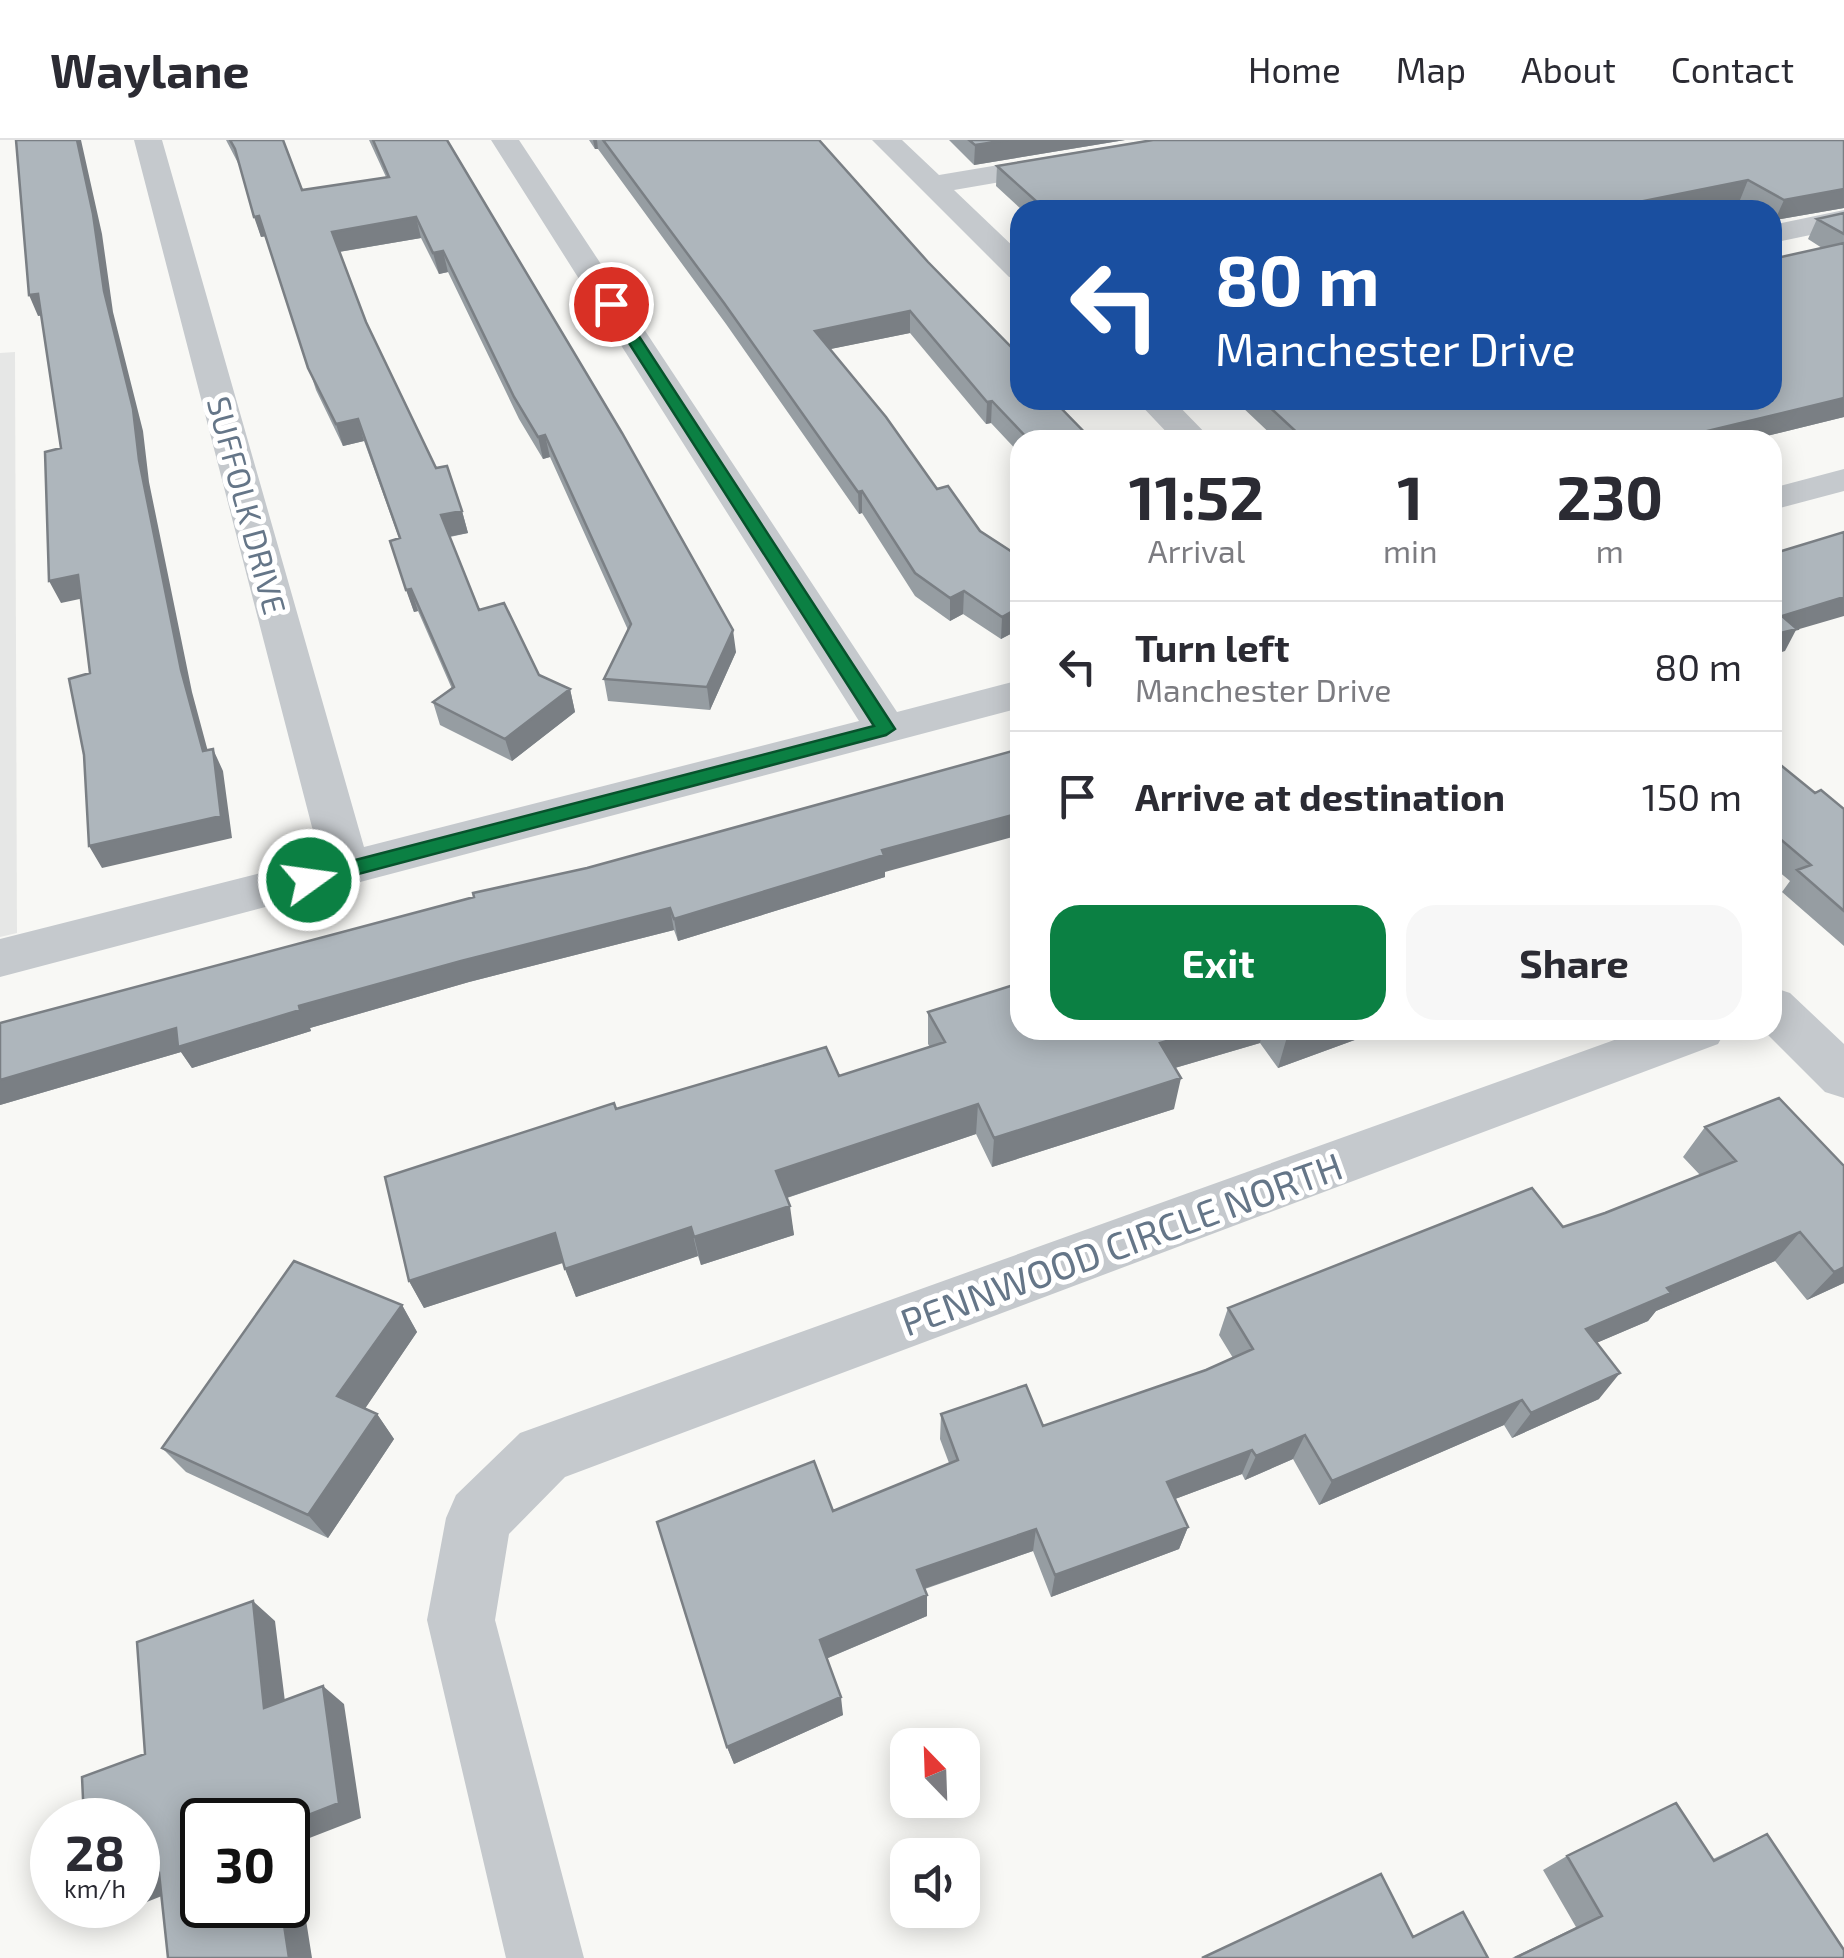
<!DOCTYPE html>
<style>
body{margin:0;font-family:"Exo 2",sans-serif;background:#f7f7f7;color:#2b2b33;height:100vh;display:flex;flex-direction:column;font-size:38px;white-space:nowrap}
*{box-sizing:border-box;margin:0}
p{font-size:32px;color:#7c7c81}
.icon{flex:none;width:55px;height:55px;fill:none;stroke:currentColor;stroke-width:2;stroke-linecap:round;stroke-linejoin:round}
.map{position:relative;flex:1;overflow:hidden}
.side{position:absolute;left:1010px;top:290px;width:772px;height:610px;display:flex;flex-direction:column;background:#fff;border-radius:30px;box-shadow:0 5px 25px #0003}
.side>*{flex:none}
.banner{position:absolute;left:1010px;top:60px;width:772px;height:210px;border-radius:30px;box-shadow:0 5px 25px #0003;background:#1a4fa0;color:#fff;overflow:hidden}
.needle{width:65px;rotate:337deg}
.tools{position:absolute;left:890px;top:1588px;display:grid;gap:20px}
.tools a{display:grid;place-items:center;width:90px;height:90px;border-radius:20px;background:#fff;box-shadow:0 5px 25px #0003;font-size:50px}
.speed{position:absolute;left:30px;top:1658px;display:flex;gap:20px;font-size:50px;font-weight:700;text-align:center}
.speed>*{display:grid;place-content:center;width:130px;height:130px;border-radius:50%;background:#fff;box-shadow:0 5px 25px #0003;line-height:1}
.speed small{font-size:25px;font-weight:400}
.speed .limit{border:5px solid #111;border-radius:15px;background:#fff;color:#111}
.pin{position:absolute;display:grid;place-items:center;width:85px;height:85px;color:#fff;margin:-42px;border:5px solid #fff;border-radius:50%;box-shadow:0 2px 10px #0007}
.me{position:absolute;width:110px;margin:-55px;rotate:76deg;stroke-linejoin:round;filter:drop-shadow(0 0 8px #0008)}
.turn{display:flex;align-items:center;gap:35px;height:210px;padding:0 40px;font-size:45px}
.turn .icon{width:130px;height:130px;stroke-width:2.5}
.turn b{display:block;font-size:70px;line-height:85px}
.eta{display:flex;justify-content:space-evenly;align-items:center;height:170px;text-align:center}
.eta b{font-size:60px;font-weight:700;line-height:70px}
.primary-button{display:flex;gap:20px;margin-top:auto;padding:20px 40px}
.primary-button a{flex:1;height:115px;border-radius:30px;background:#0b8043;color:#fff;font-size:40px;font-weight:700;line-height:115px;text-align:center}
.primary-button a+a{background:#f7f7f7;color:#2b2b33}
ul{padding:0;list-style:none}
li{display:flex;align-items:center;gap:30px;height:130px;padding:0 40px;border-top:2px solid #e1e1e2}
li div{flex:1}
li b{display:block;font-size:38px}
li em{font-style:normal}
header{display:flex;align-items:center;gap:60px;box-sizing:border-box;height:140px;padding:0 50px;background:#fff;border-bottom:2px solid #e1e1e2}
header strong{font-size:48px}
nav{display:flex;gap:55px;margin-inline-start:auto;font-size:35px}
.map>svg:first-child{display:block}
</style>
<header>
<strong>Waylane</strong>
<nav><a>Home</a><a>Map</a><a>About</a><a>Contact</a></nav>
</header>
<div class="map">
<svg width="1844" height="1818" viewBox="0 0 1844 1818">
<rect width="100%" height="100%" fill="#f8f8f5"/>
<path fill="#e6e7e6" d="M15 212 17 793 0 797V213Z"/>
<g fill="none" stroke-linecap="round" stroke-linejoin="round">
<path fill="#c5c9cd" fill-rule="evenodd" d="M134 0H162L364 707 859 581 491 0H519L897 572 1020 540V568L0 837V799L320 718Z
M872 0H902L939 35 1148 0H1211L1197 8 954 50 1020 113V139L1009 137Z
M1844 70V88L1772 103V85Z
M1136 260H1173L1212 300H1174Z
M1844 329V351L1772 370V348Z
M1772 847 1790 853 1844 904V958L1825 952 1763 890H1772Z
M1642 890H1726L1718 904 565 1337 509 1394 495 1480 584 1818H506L427 1480 446 1378 456 1355 520 1293Z"/>
</g>
<path fill="#969da2" d="M226 0H283L302 50 386 37 369 0H447L736 512 710 570 608 561 604 539 628 490 550 317 543 319 519 279 448 132 439 134 421 98 339 112 366 182 436 328 462 371 468 393 450 397 479 470 539 535 570 549 575 572 512 621 440 585 433 562 452 549 418 471 414 472 390 401 399 398 364 301 343 306 316 250 266 96 261 97 239 25Z
M589 0H819L1020 260 1092 300H1020V314L991 283 986 284 910 193 830 209 937 349 980 391 1020 417V489L1001 499 963 474 950 481 915 456 862 373 859 374 726 184 598 9H595Z
M949 0H1125L974 25Z
M1844 0V68L1775 80 1772 79V70H1757L1740 60 1691 70H1022L996 46 997 26Z
M1844 73V277L1750 300H1277L1240 265 1241 260H1772L1822 108 1808 99 1817 79Z
M1772 618 1815 653 1844 669V806L1782 752 1790 741 1772 726Z
M885 732V737L678 801 674 790 469 842 310 888 311 891 192 928 181 912 0 965V883Z
M928 872 1020 890H1382L1278 928 1260 903 1175 928 1174 969 992 1027 976 994 787 1058 794 1095 701 1125 698 1116 576 1157 563 1122 424 1168 409 1141 616 969 839 936 930 907 928 904Z
M1779 958 1844 1143 1807 1160 1775 1121 1656 1171 1648 1181 1596 1203 1599 1259 1512 1298 1504 1285 1319 1365 1293 1319 1245 1340 1242 1334 1175 1359 1188 1387 1179 1409 1051 1457 1033 1411 925 1449 927 1476 826 1519 843 1575 734 1624 727 1607 833 1371 949 1323 940 1299 941 1274 1043 1286 1206 1230 1233 1218 1219 1195 1228 1168 1563 1087 1605 1073 1700 1035 1683 1017 1705 987Z
M402 1165 417 1192 365 1268 377 1274 394 1299 328 1398 186 1332 162 1308Z
M1767 1694 1844 1818H1512L1576 1787 1543 1730 1567 1716 1713 1719Z"/>
<path fill="#7a7f84" d="M77 0H81L102 94 113 172 143 291 149 342 192 552 214 634 203 611 181 530 104 151Z
M593 0H597L598 9H595Z
M1008 0H1125L974 25 975 5Z
M1748 40 1740 60 1691 70H1599Z
M1844 49V68L1775 80 1784 60Z
M259 76 266 96 261 97 254 77Z
M416 77 421 98 338 112 332 92Z
M443 111 448 132 439 134 433 113Z
M38 154 47 175 38 176 29 155Z
M910 171V193L816 212 815 191Z
M1844 258V277L1750 300H1670Z
M992 261 991 283 986 284 987 262Z
M358 279 364 301 343 306 336 284Z
M545 295 550 317 543 319 538 297Z
M862 351V373L859 374 858 352Z
M462 371 468 393 447 397 441 375Z
M78 435 89 457 61 463 49 441Z
M411 449 418 471 414 472 406 450Z
M964 451 963 474 950 481V458Z
M1844 457V476L1796 490 1785 511 1772 515V494L1782 476Z
M1020 467V489L1001 499 1002 477Z
M733 490 736 512 710 570 707 547Z
M570 549 575 572 512 621 505 599Z
M213 609 223 631 232 698 102 728 89 706Z
M1020 673V695L885 732V737L678 801 674 779 882 710Z
M670 768 674 790 469 842 310 888 311 891 192 928 181 912 0 965V940L176 888 299 866 461 821Z
M1204 890H1263L1260 903 1154 934 1160 903Z
M1307 890H1382L1278 928 1287 897Z
M1181 938 1174 969 992 1027 994 998Z
M978 964 976 994 780 1060 776 1031Z
M790 1066 794 1095 701 1125 694 1097Z
M691 1087 698 1116 576 1157 565 1129Z
M1800 1092 1775 1121 1656 1171 1648 1181 1566 1216 1586 1189 1667 1148Z
M555 1093 566 1122 424 1168 409 1141Z
M1844 1127V1143L1807 1160 1834 1132Z
M402 1165 417 1192 356 1282 337 1256Z
M1620 1233 1599 1259 1512 1298 1531 1273Z
M1522 1260 1504 1285 1319 1365 1332 1341Z
M377 1274 394 1299 328 1398 308 1375Z
M1305 1295 1293 1319 1245 1340 1256 1316Z
M1252 1310 1242 1334 1159 1365 1167 1342Z
M1188 1387 1179 1409 1051 1457 1055 1435Z
M1036 1389 1033 1411 917 1451V1430Z
M927 1455V1476L823 1520 820 1500Z
M253 1461 275 1481 288 1586 264 1568Z
M323 1546 344 1564 361 1678 294 1704 312 1818H289L281 1765H288V1683Z
M841 1557 843 1575 734 1624 727 1607Z
M159 1733 187 1746 119 1773 98 1765H138V1741Z"/>
<path fill="#aeb6bc" stroke="#7a7f84" stroke-width="2.5" d="M16 0H77L93 74 104 151 133 269 139 320 181 530 203 611 213 609 221 676 89 706 84 615 69 539 90 533 78 435 49 441 45 312 61 308 38 154 29 155Z
M230 0H283L302 50 389 37 373 0H447L622 293 733 490 707 547 604 539 631 484 545 295 538 297 514 257 443 111 433 113 416 77 332 92 366 182 436 328 447 326 462 371 441 375 479 470 504 463 539 535 570 549 505 599 433 562 454 547 411 449 406 450 390 401 400 398 358 279 336 284 308 228 259 76 254 77 235 9Z
M603 0H819L928 122 1020 216V260H1053L1092 300H1029L992 261 987 262 910 171 815 191 886 277 937 349 948 346 980 391 1020 417V467L1002 477 964 451 950 458 915 433 862 351 858 352 724 163Z
M969 0H1008L975 5Z
M1153 0H1844V49L1784 60 1748 40 1599 70H1046L997 26Z
M1844 73V94L1817 79Z
M1844 103V258L1670 300H1305L1262 260H1772V119Z
M1844 392V457L1782 476 1797 489 1772 495V414Z
M1020 609V673L882 710 884 715 674 779 670 768 461 821 299 866 300 870 178 907 176 888 0 940V883L474 757 473 753 587 728Z
M1772 618 1815 653 1821 650 1844 669V771L1797 730 1811 725 1772 692Z
M1020 843V890H1204L1160 903 1181 938 994 998 978 964 776 1031 790 1066 694 1097 691 1087 565 1129 555 1093 409 1141 385 1037 614 963 616 969 826 907 839 936 945 902 928 872Z
M1282 890H1307L1287 897Z
M1779 958 1844 1026V1127L1834 1132 1800 1092 1667 1148 1671 1153 1586 1189 1620 1233 1531 1273 1522 1260 1332 1341 1305 1295 1256 1316 1252 1310 1167 1342 1188 1387 1055 1435 1036 1389 917 1430 927 1455 820 1500 841 1557 727 1607 657 1382 814 1321 833 1371 958 1320 941 1274 1026 1245 1043 1286 1206 1230 1253 1209 1228 1168 1532 1048 1563 1087 1605 1073 1736 1021 1705 987Z
M294 1121 402 1165 337 1256 377 1274 308 1375 162 1308Z
M253 1461 264 1568 323 1546 339 1663 288 1683V1680H202V1765H281L289 1818H168L159 1733 138 1741V1680H84L82 1637 145 1614 137 1502Z
M1676 1663 1714 1721 1767 1694 1844 1810V1818H1515L1602 1776 1567 1716Z
M1381 1734 1413 1797 1463 1772 1488 1818H1202Z"/>
<path fill="#0b8043" stroke="#07532c" stroke-width="2.5" d="M606 161 618 164 895 589 886 595 309 747 301 745 298 740 309 732 874 586 604 164Z"/>
<g text-anchor="middle" dominant-baseline="central" stroke-width="10" stroke-linejoin="round" paint-order="stroke">
<g font-size="32" fill="#657688" stroke="#fff">
<text transform="translate(248 365) rotate(75)">SUFFOLK DRIVE</text>
</g>
<g font-size="38" fill="#657688" stroke="#fff">
<text transform="translate(1121 1103) rotate(-20)">PENNWOOD CIRCLE NORTH</text>
</g>
</g>
</svg>
<div class="tools">
<a><svg class="needle" viewBox="-14 -14 28 28"><path d="M0-13l5 13h-10z" fill="#e53935"/><path d="M0 13l5-13h-10z" fill="#7c7c81"/></svg></a>
<a><svg class="icon" aria-label="sound" viewBox="0 0 24 24"><path d="M4 9h4l5-4v14l-5-4H4zM17 9q2 3 0 6"/></svg></a>
</div>
<div class="speed"><div>28<small>km/h</small></div><div class="limit">30</div></div>
<div class="pin" style="left:611px;top:164px;background:#d93025"><svg class="icon" aria-label="arrive" viewBox="0 0 24 24"><path d="M6 21V4h12l-3 4 3 4H6"/></svg></div>
<svg class="me" style="left:309px;top:740px" viewBox="-20 -20 40 40"><circle r="17" fill="#0b8043" stroke="#fff" stroke-width="3"/><path d="M0-11L8 9 0 5-8 9z" fill="#fff"/></svg>
<div class="banner">
<div class="turn"><svg class="icon" aria-label="left" viewBox="0 0 24 24"><path d="M17 20v-9H6M10 6l-5 5 5 5"/></svg><div><b>80 m</b>Manchester Drive</div></div>
</div>
<section class="side">
<div class="eta">
<div><b>11:52</b><p>Arrival</p></div>
<div><b>1</b><p>min</p></div>
<div><b>230</b><p>m</p></div>
</div>
<ul>
<li><svg class="icon" aria-label="left" viewBox="0 0 24 24"><path d="M17 20v-9H6M10 6l-5 5 5 5"/></svg><div><b>Turn left</b><p>Manchester Drive</p></div><em>80 m</em></li>
<li><svg class="icon" aria-label="arrive" viewBox="0 0 24 24"><path d="M6 21V4h12l-3 4 3 4H6"/></svg><div><b>Arrive at destination</b></div><em>150 m</em></li>
</ul>
<div class="primary-button"><a>Exit</a><a>Share</a></div>
</section>
</div>
